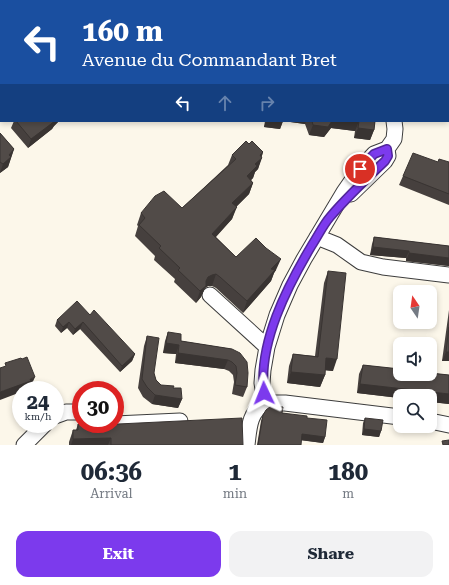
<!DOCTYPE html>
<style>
body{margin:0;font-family:"Roboto Serif",serif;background:#f2f2f3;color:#1f2937;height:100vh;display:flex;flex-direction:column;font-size:15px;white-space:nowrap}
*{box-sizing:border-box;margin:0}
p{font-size:13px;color:#747a83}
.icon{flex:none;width:22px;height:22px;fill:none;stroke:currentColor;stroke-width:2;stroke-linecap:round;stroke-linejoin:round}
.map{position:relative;height:445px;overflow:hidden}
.panel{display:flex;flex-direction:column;background:#fff;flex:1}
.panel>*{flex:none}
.top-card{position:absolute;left:0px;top:0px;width:449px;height:122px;box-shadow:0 2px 6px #0003;background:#1a4fa0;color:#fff;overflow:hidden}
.needle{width:26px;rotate:347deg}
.controls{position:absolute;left:393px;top:285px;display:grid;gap:8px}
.controls a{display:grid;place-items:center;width:44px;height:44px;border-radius:8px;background:#fff;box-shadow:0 2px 6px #0003;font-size:20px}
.speed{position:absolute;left:12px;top:381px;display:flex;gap:8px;font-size:20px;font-weight:700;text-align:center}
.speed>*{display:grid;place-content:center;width:52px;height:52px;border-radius:50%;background:#fff;box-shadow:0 2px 6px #0003;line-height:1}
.speed small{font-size:10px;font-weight:400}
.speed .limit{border:6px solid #d22;background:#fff;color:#111}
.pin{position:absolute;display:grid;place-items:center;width:34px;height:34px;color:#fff;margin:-17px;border:2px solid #fff;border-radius:50%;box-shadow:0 1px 4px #0007}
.me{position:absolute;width:44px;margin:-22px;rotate:358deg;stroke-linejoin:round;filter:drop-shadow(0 0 3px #0008)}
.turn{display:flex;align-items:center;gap:14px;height:84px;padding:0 16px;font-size:18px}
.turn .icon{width:52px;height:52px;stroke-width:2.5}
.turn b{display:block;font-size:28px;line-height:34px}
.lanes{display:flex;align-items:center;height:38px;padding:0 16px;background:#0003;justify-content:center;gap:20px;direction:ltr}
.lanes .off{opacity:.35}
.eta{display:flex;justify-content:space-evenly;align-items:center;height:68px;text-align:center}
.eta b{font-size:24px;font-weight:700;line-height:28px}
.primary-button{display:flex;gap:8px;margin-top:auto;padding:8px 16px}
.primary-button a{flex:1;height:46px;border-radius:12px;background:#7c3aed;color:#fff;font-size:16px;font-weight:700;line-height:46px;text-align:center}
.primary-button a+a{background:#f2f2f3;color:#1f2937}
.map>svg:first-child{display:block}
</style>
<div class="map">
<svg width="449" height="445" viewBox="0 0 449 445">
<rect width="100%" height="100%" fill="#fcf7ea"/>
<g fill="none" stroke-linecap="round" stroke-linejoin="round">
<g stroke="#3d3d3d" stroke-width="17">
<path id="minor" d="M373 0V1
M409 0 413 1
M172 1 173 0
M448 10H449
M0 104 1 103
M351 194 385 161 388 156 387 149
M317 237 337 245 361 262 383 267 449 275
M210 295 267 347
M265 403H285L400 417
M55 416 66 412H81
M430 421 449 425
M115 424 180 421
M24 445 45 424
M247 445C249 429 249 412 265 403L262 383 263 370 267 347 277 315 290 285 304 259 344 192 360 169 374 154 387 149 394 139 395 129 394 121"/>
</g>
<use href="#minor" stroke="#fff" stroke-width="15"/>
</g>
<path fill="#46403e" d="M0 0H15V1H1V16L0 15Z
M216 0H298L297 1H216Z
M1 42V68L0 67V43Z
M14 121H59L54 126 52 129 28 148 11 128Z
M265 121H375L374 130 370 140 354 138 355 131 331 128 324 137 309 135 305 124 283 121 280 129 264 127Z
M0 133 14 149 8 167 0 173Z
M249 144 263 152 258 169 255 172 253 178 251 180 253 183 249 194 236 207 232 219 216 237 236 257 276 270 274 273 271 281 243 313 216 288 212 286H208L205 288 201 297 196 303 174 282 175 279 154 260 155 256 135 236 138 226 137 225 141 213 182 208 228 165 232 155Z
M438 162H449V205L399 185 403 176Z
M374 237 449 246V266L406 261V258L370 255 372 244Z
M328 271 333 371 325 370V375L320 387 287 383 289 366 293 354 315 356 324 283Z
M449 310V361H442Z
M90 315 135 354 132 361 120 372 80 329 73 335 67 328 61 333 55 326 57 320Z
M168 332 181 341 232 349 247 387 243 397 232 394 234 382 233 375 229 371 224 369 175 363 176 354 163 353 165 341Z
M147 336 154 373 156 380 161 385 173 388 182 399 178 408 152 404 143 397 138 388 144 346Z
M363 365 449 375V404L357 393 359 374Z
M282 413 307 418 325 437 323 443 301 440V445H257L261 421 263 415Z
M365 418 381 431 379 437 362 435 363 423Z
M78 424 243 445H69V442L73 430H76Z"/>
<path fill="#393432" d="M104 0H109V1H103Z
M54 121H59L54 126 52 129 28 148 31 139Z
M266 121H306L305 124 283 121 280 129 264 127Z
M332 121H359L355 131 331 128 324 137 309 135 313 125Z
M358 128 374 130 370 140 354 138Z
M14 149 8 167 0 173 3 164 9 155Z
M263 152 261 159 262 158 258 169 255 172 253 178 243 188 247 176 255 164 260 155Z
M253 183 249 194 228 215 232 203Z
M237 207 232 219 208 245 212 234Z
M373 247 409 251 406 258 370 255Z
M409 253 449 258V266L406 261Z
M281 259 276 270 274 273 271 281 243 313 247 301 271 269Z
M216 274 212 286H208L205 288 201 297 196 303 200 291 208 277 212 275Z
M69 322 67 328 61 333 63 327Z
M83 322 80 329 73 335 75 329Z
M166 343 179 345 176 354 163 353Z
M446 352H449V361H442Z
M178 353 228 360 224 369 175 363Z
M135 354 132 361 120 372 122 366Z
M326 358 337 359 333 371 322 370Z
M291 372 325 375 320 387 287 383Z
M35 377 31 386 28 388V390H21V392L0 400V392Z
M360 384 449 394V404L430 402V396H400V398L357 393Z
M155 395 182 399 178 408 152 404Z
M364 429 381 431 379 437 362 435Z
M302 434 325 437 323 443 299 440Z
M111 438 108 445H71L73 439Z"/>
<path fill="#514b48" stroke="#393432" d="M1 0H14L13 1H2Z
M44 0H104L103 1H85V0L84 1H43Z
M238 0H298L297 1H241Z
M317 0H361L367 1H316Z
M1 42V51L0 50V43Z
M16 121H55L31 139Z
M312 121H332L328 127 313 125Z
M359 121H375L374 130 358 128Z
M0 133 14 149 9 155 11 157 3 164 0 162Z
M246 141 249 144 252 141 263 152 260 155 262 158 255 164 257 166 247 176 253 183 232 203 237 207 212 234 236 257 256 238 266 248 281 259 271 269 275 270 247 301 220 277 216 274 212 275 208 277 206 281V286L200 291 178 270 180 268 159 248 161 246 139 225 145 218 141 213 155 196 164 191 182 208 236 159 232 155Z
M413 153 438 162 439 159 449 162V194L403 176Z
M374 237 449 246V258L409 253V251L373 247Z
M328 271 346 273 337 359 326 358 325 375 291 372 293 354 318 357Z
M77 301 90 315 94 310 135 354 122 366 83 322 75 329 69 322 63 327 57 320Z
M449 327V352H446Z
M168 332 181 334V341L232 349 240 353 247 362 248 373 247 387 235 385 237 373 236 366 232 362 228 360 178 353 179 345 166 343Z
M147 336 159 338 154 373 156 380 161 385 174 386 173 388H181L182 399 155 395 147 387 142 379Z
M27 357 35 377 30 379 31 381 0 392V368L6 366 5 363 21 358 22 359Z
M363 365 400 369V374H430V373L449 375V394L360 384Z
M271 406 283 407 282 413 307 416V418L327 420 325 437 302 434 301 445H258L263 415 266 410Z
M242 418 243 445H111V438L73 439V430H78V424H118Z
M365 418 383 420 381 431 364 429Z
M449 440V445H443L442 441Z"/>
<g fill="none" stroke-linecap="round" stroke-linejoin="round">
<g stroke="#51269a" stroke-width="10">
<path id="route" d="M264 393C258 343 287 287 312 245 318 236 323 225 330 217 347 197 366 179 385 161L388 156 387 149 374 154 360 169"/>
</g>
<use href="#route" stroke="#7c3aed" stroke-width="7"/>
</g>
</svg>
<div class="controls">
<a><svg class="needle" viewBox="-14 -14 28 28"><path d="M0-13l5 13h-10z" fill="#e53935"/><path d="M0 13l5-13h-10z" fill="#747a83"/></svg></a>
<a><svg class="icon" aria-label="sound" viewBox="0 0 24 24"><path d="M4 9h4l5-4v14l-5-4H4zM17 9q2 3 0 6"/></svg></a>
<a><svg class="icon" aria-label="search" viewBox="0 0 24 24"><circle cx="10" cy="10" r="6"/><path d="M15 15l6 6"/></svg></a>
</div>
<div class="speed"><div>24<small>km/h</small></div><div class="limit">30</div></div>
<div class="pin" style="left:360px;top:169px;background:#d93025"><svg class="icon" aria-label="arrive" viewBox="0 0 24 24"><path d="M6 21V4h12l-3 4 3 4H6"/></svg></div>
<svg class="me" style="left:264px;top:393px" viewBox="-20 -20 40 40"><path d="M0-17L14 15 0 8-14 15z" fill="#7c3aed" stroke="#fff" stroke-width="4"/></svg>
<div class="top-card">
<div class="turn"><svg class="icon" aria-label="left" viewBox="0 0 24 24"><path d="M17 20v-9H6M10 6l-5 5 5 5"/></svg><div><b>160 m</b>Avenue du Commandant Bret</div></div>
<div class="lanes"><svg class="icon" aria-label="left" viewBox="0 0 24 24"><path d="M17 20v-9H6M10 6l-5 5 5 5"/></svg><svg class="icon off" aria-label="ahead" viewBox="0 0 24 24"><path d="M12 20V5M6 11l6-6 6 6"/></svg><svg class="icon off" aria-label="right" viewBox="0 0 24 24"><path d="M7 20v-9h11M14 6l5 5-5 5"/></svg></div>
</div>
</div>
<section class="panel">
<div class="eta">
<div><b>06:36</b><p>Arrival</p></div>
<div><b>1</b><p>min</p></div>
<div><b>180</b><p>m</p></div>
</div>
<div class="primary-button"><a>Exit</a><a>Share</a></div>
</section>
